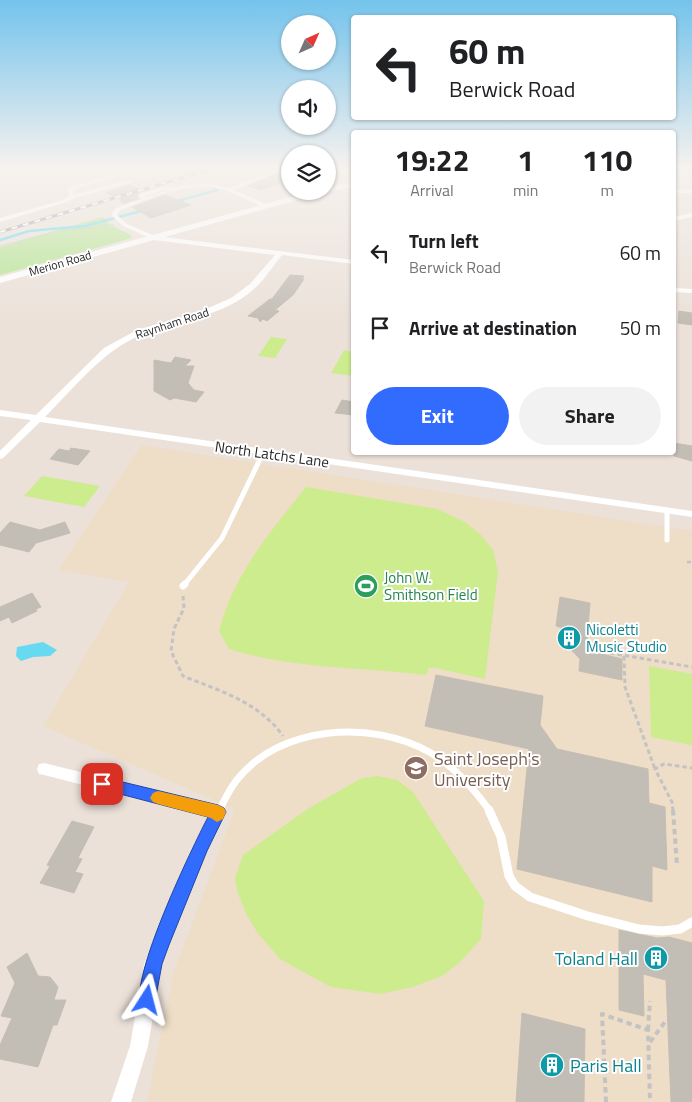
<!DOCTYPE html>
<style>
body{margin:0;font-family:"Titillium Web",sans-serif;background:#f2f2f2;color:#202124;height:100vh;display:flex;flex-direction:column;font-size:19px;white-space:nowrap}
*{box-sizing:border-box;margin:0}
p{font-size:16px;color:#757577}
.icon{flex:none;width:28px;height:28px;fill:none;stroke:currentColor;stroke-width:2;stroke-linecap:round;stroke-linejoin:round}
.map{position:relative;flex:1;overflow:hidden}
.drawer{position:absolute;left:351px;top:130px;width:325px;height:325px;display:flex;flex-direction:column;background:#fff;border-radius:5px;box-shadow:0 1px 4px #0004}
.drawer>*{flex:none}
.hud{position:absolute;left:351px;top:15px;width:325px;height:105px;border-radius:5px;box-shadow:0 1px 4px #0004;background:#fff;color:#202124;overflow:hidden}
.needle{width:32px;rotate:45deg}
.controls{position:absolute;left:281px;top:15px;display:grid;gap:10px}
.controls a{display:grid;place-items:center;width:55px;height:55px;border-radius:50%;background:#fff;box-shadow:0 1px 4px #0004;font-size:25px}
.pin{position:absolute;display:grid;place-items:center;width:42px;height:42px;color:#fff;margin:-21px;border-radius:10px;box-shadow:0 2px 8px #0006}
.me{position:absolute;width:55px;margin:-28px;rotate:9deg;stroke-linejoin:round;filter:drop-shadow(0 0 4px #0008)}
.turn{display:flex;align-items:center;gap:18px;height:105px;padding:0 15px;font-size:22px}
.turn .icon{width:65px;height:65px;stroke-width:2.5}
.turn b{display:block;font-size:35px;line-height:42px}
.eta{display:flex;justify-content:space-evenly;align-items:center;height:85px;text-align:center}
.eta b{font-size:30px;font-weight:700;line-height:35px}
.primary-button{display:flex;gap:10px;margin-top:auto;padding:10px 15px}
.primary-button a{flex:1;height:58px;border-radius:30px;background:#326cff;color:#fff;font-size:20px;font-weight:700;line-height:58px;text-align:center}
.primary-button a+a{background:#f2f2f2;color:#202124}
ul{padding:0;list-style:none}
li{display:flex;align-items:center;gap:15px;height:75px;padding:0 15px}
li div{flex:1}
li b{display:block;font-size:19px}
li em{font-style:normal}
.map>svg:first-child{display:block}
</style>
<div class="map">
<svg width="692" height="1102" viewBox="0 0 692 1102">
<rect width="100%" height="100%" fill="#ebe1d9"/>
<path fill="#eeddc7" d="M141 445 692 531V1102H147L173 974 235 809 43 726 129 582 58 570Z"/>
<path fill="#b6e493" d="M102 217 110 221 107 223 131 235 132 238 0 275V247Z"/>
<path fill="#cdec8e" d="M271 337 287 339 275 358 258 356Z
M344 350 354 352 353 376 331 373Z
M42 476 100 486 84 507 24 496Z
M306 487 437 509 465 522 481 535 493 550 498 572 485 679 436 668H429L426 675C360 667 292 669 229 649L219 631C233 575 271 531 306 487Z
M649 666 692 674V745L651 737Z
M377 776 397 780 413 792 484 901 481 939 459 963 442 976 413 987 380 994 331 987 280 959 267 944 257 932 247 915 238 894 235 878 243 855 306 810 360 779Z"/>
<path fill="#67daf2" d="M43 642 57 650 50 656 33 657 21 661 16 656 17 647Z"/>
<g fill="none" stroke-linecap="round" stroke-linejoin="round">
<path stroke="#67daf2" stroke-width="2.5" d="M174 202 217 190
M0 240 29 231 85 226 145 210"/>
</g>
<path fill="#c2bdb5" stroke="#c6bdb3" d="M290 168V180L260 190 248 186Z
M128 185 144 190 150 189 138 193V199L124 203 120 201 122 200 106 193Z
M165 195 191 205 151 218 132 207Z
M290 275 304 276 302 279H304L293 295 275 310 279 311 267 321 263 319 260 322 258 318 248 316 270 299H272Z
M679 311 692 313V325L678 323Z
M175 357 191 360 185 366H194L188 383 194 390 204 392 196 402 174 398 170 400 154 391V360L171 363Z
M342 400 354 402V415L335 413Z
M674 443 692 446V461L674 456Z
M71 448 90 451 78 465 50 459 59 449 69 451Z
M10 522 40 530 65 522 70 533 36 543 29 552 0 545V533Z
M32 593 41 607 36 609 37 611 12 623 9 617 0 621V607Z
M560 597 590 603 586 650 622 659V680L579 671 580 659 566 644 567 629 556 626Z
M436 675 543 696 540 725 557 749 648 769 649 803 665 807 667 870 652 866V902L517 869 529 749 425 726Z
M72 821 94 827 78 858 82 859 75 872 83 874 74 893 40 883 50 866 47 865Z
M619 930 657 938 669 937 692 943V1102H671L666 980 643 974 644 1016 619 1010Z
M27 953 38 976 50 977 58 987 54 1000H66L57 1025H53L38 1067 0 1059V1045L12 1018 1 1016 15 983 7 967Z
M522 1013 585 1029 584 1102H516Z"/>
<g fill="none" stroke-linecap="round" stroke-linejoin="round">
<path stroke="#c3c3c3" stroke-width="1" stroke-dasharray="2 1" stroke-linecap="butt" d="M138 185 150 181
M155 203 173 212
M0 246 57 231 114 225"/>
<path stroke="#c3c3c3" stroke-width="2.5" stroke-dasharray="4 2.5" stroke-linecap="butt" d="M687 562H692"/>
<path stroke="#c3c3c3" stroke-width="3" stroke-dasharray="4.5 3" stroke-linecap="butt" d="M183 596 184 608 174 629 171 651 183 676C220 691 259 702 283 736
M610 653 692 667
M624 656 625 687 655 769
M673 811 672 802 655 769 664 764 692 768"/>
<path stroke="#c3c3c3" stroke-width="4" stroke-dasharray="5.5 4" stroke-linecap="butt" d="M673 810 677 866
M648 1030 650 1001
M650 1042 665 1022 667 1023
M606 1102 602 1014 648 1030 650 1102"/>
<path stroke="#fff" stroke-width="3" d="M72 197 131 181
M146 199 140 196 165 188 176 189"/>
<path stroke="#fff" stroke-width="5" d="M667 510V540
M184 585 222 538 263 453"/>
<path stroke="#fff" stroke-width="7" d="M183 586 185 584
M219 811C224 801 229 790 236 781 279 725 372 719 431 753 456 768 473 788 490 811"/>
<path stroke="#fff" stroke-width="9" d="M489 810 501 837 509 876 515 886 530 897 588 916 639 929 662 931 680 929 692 922
M218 813 220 810"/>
<path fill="#fff" fill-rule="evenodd" d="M140 168H147L78 188 73 191 74 198 67 202 0 222V218L63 200 69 196 68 189 74 186Z
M281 168H288L234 190 268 205V207H264C249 201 233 192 217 188 185 181 149 199 120 210L117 215 127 224 155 236 354 260V264L282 255C273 266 265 279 255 288 224 317 181 319 143 334 103 350 75 387 45 417L692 511V517L40 422 3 458 0 459V451L31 420 0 416V410L36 415 104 348 137 330 197 313 231 298 250 284 275 255 154 240 123 226 111 215 116 208 181 186 205 183 229 188Z
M674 189H692V193H674Z
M692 213V217L674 221V217Z
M674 288 692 289V293L674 292Z
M44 763 218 806 223 808 226 813 206 851 162 964 148 1046 131 1102H111L130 1046 144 964 192 848 208 817 44 775 39 774 37 769 39 764Z"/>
<path fill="#fff" fill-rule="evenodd" d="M354 182V187L326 192 0 283V277L312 191H328V188Z"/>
<g stroke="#9ca1b3" stroke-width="3">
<path id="rail" d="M0 232 215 168"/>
</g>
<use href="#rail" stroke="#fff" stroke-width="2" stroke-dasharray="6" stroke-linecap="butt"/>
</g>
<linearGradient id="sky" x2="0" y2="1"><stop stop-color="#74c3ec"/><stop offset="0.52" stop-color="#f6f2ee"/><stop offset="1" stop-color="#f6f2ee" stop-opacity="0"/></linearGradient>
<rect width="692" height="322" fill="url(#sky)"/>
<path fill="#326cff" stroke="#2046a6" d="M102 777 218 805 224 808 226 812 207 851 169 945 162 964 154 1007 147 1009 141 1007C129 978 192 848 208 817L97 788 95 784 97 779Z"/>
<path fill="#f59e0b" d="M158 791 218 805 224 808 226 812 223 819 217 822 211 818 158 804 153 802 150 798 153 793Z"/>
<defs>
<g id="stadium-disc" transform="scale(1.25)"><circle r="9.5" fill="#2e9e5b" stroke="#fff"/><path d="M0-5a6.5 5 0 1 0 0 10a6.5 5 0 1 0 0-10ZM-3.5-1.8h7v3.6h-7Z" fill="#fff"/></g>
<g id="building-disc" transform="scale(1.25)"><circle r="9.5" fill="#0f9aa8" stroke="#fff"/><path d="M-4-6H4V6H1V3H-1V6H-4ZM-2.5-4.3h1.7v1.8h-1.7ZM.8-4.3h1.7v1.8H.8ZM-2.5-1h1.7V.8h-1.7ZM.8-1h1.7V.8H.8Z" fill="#fff"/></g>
<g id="university-disc" transform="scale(1.25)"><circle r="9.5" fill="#8d6e63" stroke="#fff"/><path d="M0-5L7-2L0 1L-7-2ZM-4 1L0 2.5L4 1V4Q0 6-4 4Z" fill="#fff"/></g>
</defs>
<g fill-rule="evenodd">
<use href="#stadium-disc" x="366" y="586"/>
<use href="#building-disc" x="569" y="638"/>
<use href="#university-disc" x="416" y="768"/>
<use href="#building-disc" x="656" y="958"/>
<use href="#building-disc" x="552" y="1065"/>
</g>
<g text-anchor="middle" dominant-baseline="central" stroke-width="4" stroke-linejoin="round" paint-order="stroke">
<g font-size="12" fill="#282828" stroke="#fff">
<text transform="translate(60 263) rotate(-16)">Merion Road</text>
<text transform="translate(172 323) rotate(-18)">Raynham Road</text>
</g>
<g font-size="15" fill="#282828" stroke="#fff">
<text transform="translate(272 454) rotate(8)">North Latchs Lane</text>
</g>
<g font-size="15" fill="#27864d" stroke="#fff" text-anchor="start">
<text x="384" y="577">John W.<tspan x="384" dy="17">Smithson Field</tspan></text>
</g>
<g font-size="15" fill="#0d838f" stroke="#fff" text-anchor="start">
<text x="586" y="629">Nicoletti<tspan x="586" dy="17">Music Studio</tspan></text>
</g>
<g font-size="18" fill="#785e54" stroke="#fff" text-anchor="start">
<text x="434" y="758">Saint Joseph's<tspan x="434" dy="21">University</tspan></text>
</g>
<g font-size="18" fill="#0d838f" stroke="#fff" text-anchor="end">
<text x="638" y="958">Toland Hall</text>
<text x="570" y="1065" text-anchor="start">Paris Hall</text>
</g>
</g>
</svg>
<div class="controls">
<a><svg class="needle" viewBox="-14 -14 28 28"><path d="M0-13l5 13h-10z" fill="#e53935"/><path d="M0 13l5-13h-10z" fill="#757577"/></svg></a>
<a><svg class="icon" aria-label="sound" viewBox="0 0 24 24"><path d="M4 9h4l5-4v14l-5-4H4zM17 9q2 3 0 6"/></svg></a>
<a><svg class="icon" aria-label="layers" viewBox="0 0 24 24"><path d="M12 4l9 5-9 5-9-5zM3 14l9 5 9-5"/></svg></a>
</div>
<div class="pin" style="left:102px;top:784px;background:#d93025"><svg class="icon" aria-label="arrive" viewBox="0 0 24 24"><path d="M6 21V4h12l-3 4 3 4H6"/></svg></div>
<svg class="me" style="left:147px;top:1000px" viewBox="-20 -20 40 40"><path d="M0-17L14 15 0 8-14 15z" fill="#326cff" stroke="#fff" stroke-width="4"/></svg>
<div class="hud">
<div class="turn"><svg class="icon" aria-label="left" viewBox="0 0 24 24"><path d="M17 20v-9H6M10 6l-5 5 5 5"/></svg><div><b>60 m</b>Berwick Road</div></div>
</div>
<section class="drawer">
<div class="eta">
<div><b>19:22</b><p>Arrival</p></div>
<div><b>1</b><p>min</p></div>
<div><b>110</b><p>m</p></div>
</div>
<ul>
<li><svg class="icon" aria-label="left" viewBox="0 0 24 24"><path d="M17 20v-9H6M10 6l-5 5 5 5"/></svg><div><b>Turn left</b><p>Berwick Road</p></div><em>60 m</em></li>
<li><svg class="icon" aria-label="arrive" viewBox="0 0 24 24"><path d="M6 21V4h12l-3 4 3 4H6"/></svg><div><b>Arrive at destination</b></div><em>50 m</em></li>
</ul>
<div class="primary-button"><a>Exit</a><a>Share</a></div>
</section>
</div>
